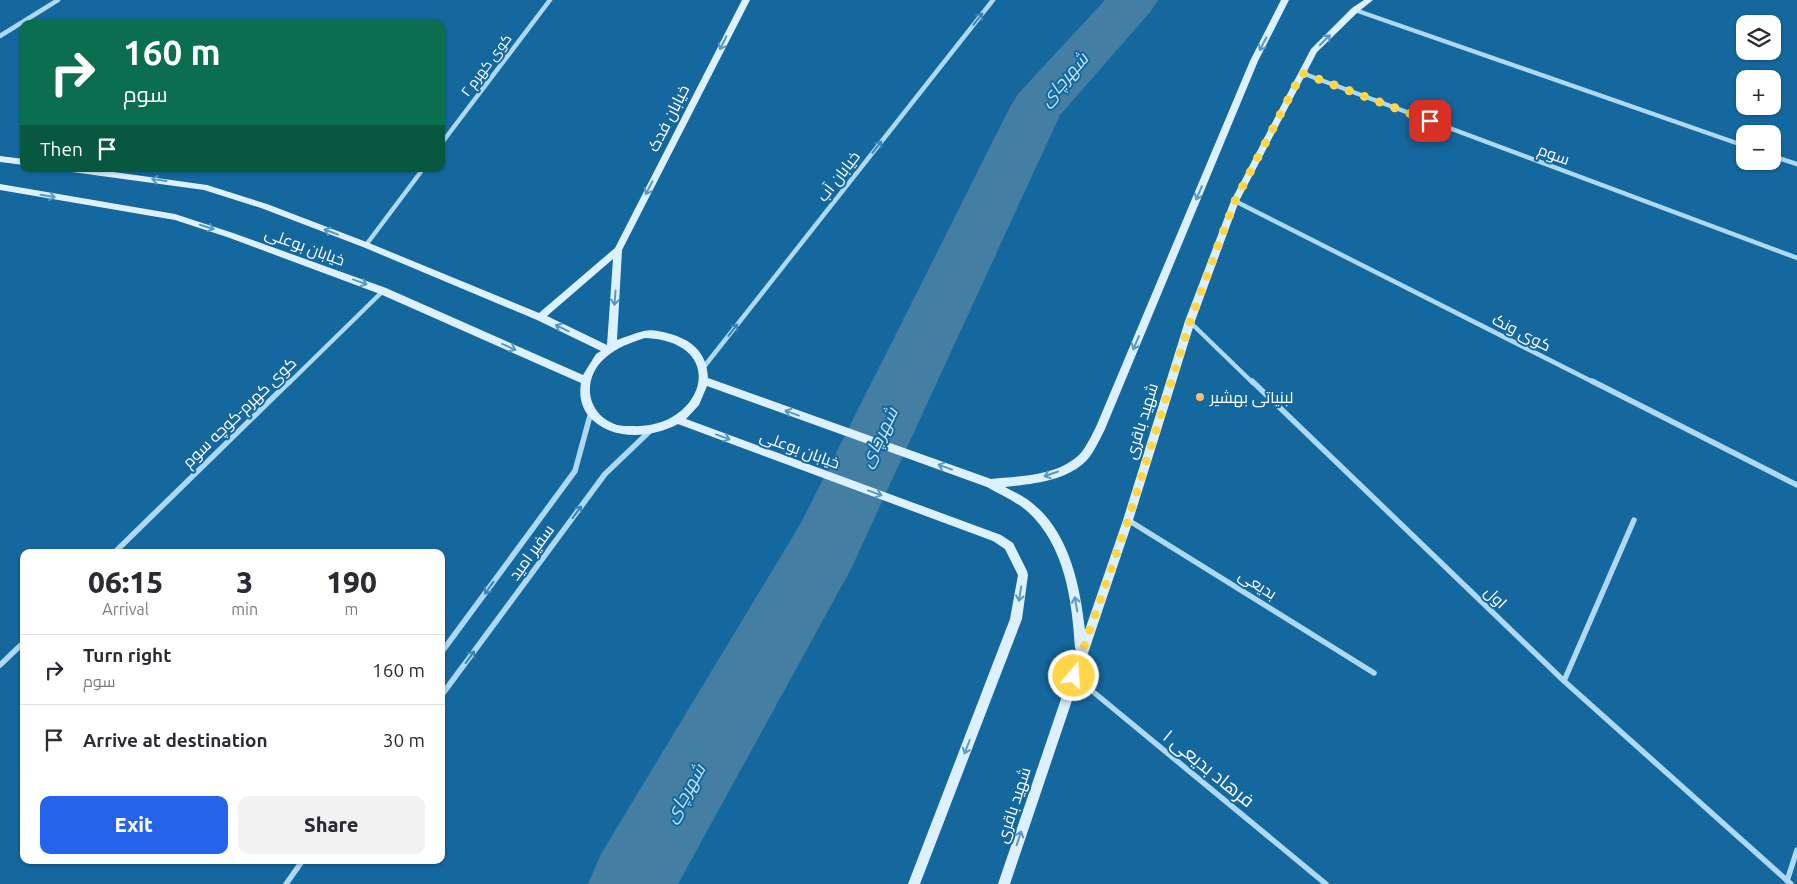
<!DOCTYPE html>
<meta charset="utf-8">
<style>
body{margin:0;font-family:Ubuntu,Cairo,sans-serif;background:#f2f2f3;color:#2b2b33;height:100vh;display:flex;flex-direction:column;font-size:19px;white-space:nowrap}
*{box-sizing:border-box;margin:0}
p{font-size:16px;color:#7c7c81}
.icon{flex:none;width:28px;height:28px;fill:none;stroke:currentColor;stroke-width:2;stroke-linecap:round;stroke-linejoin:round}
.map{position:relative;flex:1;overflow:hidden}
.drawer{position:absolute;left:20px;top:549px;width:425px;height:315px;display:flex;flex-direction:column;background:#fff;border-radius:10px;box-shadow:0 1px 4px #0004}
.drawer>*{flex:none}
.top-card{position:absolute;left:20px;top:20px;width:425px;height:152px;border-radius:10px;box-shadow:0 1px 4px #0004;background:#0b6e4f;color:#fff;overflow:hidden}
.tools{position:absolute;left:1736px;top:15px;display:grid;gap:10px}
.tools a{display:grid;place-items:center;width:45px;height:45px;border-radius:10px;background:#fff;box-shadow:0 1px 4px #0004;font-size:25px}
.pin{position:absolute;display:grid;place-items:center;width:42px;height:42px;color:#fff;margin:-21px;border-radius:10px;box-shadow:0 2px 8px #0006}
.me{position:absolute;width:55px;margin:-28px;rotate:18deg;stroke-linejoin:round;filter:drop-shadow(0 0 4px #0008)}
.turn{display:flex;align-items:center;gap:18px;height:105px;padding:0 20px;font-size:22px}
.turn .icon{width:65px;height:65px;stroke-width:2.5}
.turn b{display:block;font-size:35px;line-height:42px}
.then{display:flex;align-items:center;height:48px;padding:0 20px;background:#0003;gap:10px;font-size:19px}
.eta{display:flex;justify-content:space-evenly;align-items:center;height:85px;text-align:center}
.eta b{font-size:30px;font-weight:800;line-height:35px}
.cta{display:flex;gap:10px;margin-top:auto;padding:10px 20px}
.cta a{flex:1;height:58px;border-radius:10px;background:#2563eb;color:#fff;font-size:20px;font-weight:800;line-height:58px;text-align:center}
.cta a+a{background:#f2f2f3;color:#2b2b33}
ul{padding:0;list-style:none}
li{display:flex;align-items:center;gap:15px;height:70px;padding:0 20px;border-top:1px solid #e1e1e2}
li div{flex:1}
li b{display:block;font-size:19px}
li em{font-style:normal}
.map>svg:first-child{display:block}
</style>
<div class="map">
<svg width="1797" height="884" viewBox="0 0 1797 884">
<rect width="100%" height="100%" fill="#15689e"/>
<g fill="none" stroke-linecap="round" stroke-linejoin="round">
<path fill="#457ea3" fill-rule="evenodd" d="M1105 0H1158L1151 11 1060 115 851 569 678 884H588L601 854 801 523 1010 107 1018 94Z"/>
<path stroke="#add9f3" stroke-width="4.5" d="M1355 10 1745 146
M0 36 58 0
M1302 73 1797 258
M441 144 550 0
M1772 156 1797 164
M1235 201 1595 383
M366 245 423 169
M1190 322 1253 383
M703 368 993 0
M289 383 383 291"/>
<path stroke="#add9f3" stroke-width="5.5" d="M1252 381 1564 681 1791 884
M1592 381 1797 485
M1128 520 1374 673
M115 552 290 381
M441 653 575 471 591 412
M0 665 24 642
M1074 676 1326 884
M1564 681 1634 520
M441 696 605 474 650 431
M1787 881 1797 850
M286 884 303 860"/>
<path fill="#dcf0fd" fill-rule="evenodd" d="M742 0H750L622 250 617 340C626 337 635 333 644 331 651 329 660 331 667 333 691 339 707 352 708 378L991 479C1020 476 1058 476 1080 454 1087 446 1091 436 1096 427L1250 61 1281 0H1289L1258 61 1105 429C1100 439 1094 452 1087 460 1067 481 1032 484 1005 487 1014 492 1024 496 1032 503 1069 532 1080 585 1085 630L1123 520 1185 321 1231 201 1311 49 1352 8 1364 0H1373L1358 12 1317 52 1239 201 1195 321 1133 520 1010 884H998L1077 652 1075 648C1072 600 1065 545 1027 511 1015 501 1001 495 987 487L707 386 699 405 686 419 1001 535 1013 543 1027 571 1028 575 1022 619 920 884H908L1010 619 1018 575 1005 549 993 541 678 424C650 439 609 441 588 415 581 406 579 394 581 383L380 294 227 237 175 220 0 190V184L175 214 233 233 386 288 583 375 596 354 601 351 537 320 363 247 261 208 204 190 72 172 68 169H92L207 185 267 204 369 243 539 313 615 248ZM613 259 607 345 547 316ZM645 338C732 342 703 430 632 426 627 426 621 426 617 425 586 415 581 379 605 358 617 347 630 343 645 338Z
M0 156 24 159V165L0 162Z"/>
</g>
<defs><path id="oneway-shaft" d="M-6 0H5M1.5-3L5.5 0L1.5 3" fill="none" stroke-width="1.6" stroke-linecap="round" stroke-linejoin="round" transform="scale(1.25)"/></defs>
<g stroke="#3b84b3">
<use href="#oneway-shaft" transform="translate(978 19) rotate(-52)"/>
<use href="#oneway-shaft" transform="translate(877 147) rotate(-52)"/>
<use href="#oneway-shaft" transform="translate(733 330) rotate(-52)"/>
<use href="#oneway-shaft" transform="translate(577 512) rotate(-54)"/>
<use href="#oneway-shaft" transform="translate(489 588) rotate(126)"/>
<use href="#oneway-shaft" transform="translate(470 657) rotate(-54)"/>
</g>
<g stroke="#5b98bf">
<use href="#oneway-shaft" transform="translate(1325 40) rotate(-45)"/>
<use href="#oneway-shaft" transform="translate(723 43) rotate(117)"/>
<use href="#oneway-shaft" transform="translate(1263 44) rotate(117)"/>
<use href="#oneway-shaft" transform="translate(159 180) rotate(-172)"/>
<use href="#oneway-shaft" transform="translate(649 188) rotate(117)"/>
<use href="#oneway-shaft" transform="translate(1199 193) rotate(113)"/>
<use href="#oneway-shaft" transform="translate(48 196) rotate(10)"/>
<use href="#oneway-shaft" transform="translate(207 227) rotate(18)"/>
<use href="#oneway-shaft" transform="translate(331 232) rotate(-159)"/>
<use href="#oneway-shaft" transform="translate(360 282) rotate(20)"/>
<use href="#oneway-shaft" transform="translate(615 298) rotate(94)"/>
<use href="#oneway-shaft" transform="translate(562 328) rotate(-154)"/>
<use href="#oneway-shaft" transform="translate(1136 343) rotate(113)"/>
<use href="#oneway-shaft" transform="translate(509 347) rotate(24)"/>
<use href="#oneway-shaft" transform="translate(792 413) rotate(-160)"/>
<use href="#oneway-shaft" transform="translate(723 437) rotate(20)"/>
<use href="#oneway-shaft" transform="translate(945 467) rotate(-160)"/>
<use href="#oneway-shaft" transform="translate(1051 474) rotate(161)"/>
<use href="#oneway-shaft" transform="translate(875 493) rotate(20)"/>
<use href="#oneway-shaft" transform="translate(1020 594) rotate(99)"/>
<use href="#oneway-shaft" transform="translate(1076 604) rotate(-100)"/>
<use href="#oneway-shaft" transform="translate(967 747) rotate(111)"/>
<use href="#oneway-shaft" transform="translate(1019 838) rotate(-72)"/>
</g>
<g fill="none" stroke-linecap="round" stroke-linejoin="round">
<path stroke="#ffd54a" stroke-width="9" stroke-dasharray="0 16.2" d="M1074 676 1128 520 1190 322 1222 235 1235 201 1302 73 1430 121"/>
</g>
<circle fill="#ffbd6f" stroke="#15689e" stroke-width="2" cx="1200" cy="397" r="5"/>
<g text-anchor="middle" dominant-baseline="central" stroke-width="4" stroke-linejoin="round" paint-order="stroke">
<g font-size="14" fill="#fff" stroke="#15689e">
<text transform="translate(486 65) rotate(-53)">کوی کهرم ۲</text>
</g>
<g font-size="16" fill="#fff" stroke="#15689e">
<text transform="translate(668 118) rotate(-63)">خیابان فدک</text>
<text transform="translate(1554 154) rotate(20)">سوم</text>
<text transform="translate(838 176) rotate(-52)">خیابان آب</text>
<text transform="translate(305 246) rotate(20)">خیابان بوعلی</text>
<text transform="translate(1522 332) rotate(27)">کوی ونک</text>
<text transform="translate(239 412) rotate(-44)">کوی کهرم-کوچه سوم</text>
<text transform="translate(1141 421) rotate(-73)">شهید باقری</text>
<text transform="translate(800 449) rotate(20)">خیابان بوعلی</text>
<text transform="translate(531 552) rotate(-54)">سفیر امید</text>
<text transform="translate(1258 584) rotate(32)">بدیعی</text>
<text transform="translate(1496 597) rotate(44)">اول</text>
<text transform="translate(1013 805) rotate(-72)">شهید باقری</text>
</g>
<g font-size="16" fill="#fff" stroke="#15689e" text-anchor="start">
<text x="1210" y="397">لبنیاتی بهشیر</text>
</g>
<g font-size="18" font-style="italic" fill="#c1e5fa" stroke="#15689e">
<text transform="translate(1063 79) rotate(-49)">شهرچای</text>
<text transform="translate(878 437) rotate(-64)">شهرچای</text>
<text transform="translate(684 793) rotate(-60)">شهرچای</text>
</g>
<g font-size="19" fill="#fff" stroke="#15689e">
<text transform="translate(1209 768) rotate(39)">فرهاد بدیعی ۱</text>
</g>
</g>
</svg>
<div class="tools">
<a><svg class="icon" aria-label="layers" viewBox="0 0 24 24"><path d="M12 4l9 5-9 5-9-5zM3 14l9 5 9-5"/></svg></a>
<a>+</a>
<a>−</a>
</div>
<div class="pin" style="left:1430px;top:121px;background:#d93025"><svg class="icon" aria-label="arrive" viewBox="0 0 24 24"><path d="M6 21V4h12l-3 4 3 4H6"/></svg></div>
<svg class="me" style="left:1074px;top:676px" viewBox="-20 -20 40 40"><circle r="17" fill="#ffd54a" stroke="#fff" stroke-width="3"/><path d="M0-11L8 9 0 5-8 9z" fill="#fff"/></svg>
<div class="top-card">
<div class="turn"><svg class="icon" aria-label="right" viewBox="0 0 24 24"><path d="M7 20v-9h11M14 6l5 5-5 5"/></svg><div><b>160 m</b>سوم</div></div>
<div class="then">Then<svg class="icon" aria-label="arrive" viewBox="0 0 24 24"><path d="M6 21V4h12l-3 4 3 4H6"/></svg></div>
</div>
<section class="drawer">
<div class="eta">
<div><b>06:15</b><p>Arrival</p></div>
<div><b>3</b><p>min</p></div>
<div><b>190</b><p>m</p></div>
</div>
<ul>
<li><svg class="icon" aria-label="right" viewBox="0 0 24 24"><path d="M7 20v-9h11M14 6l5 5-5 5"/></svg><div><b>Turn right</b><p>سوم</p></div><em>160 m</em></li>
<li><svg class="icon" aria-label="arrive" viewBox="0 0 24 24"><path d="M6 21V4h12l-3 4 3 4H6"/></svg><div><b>Arrive at destination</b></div><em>30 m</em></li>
</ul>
<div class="cta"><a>Exit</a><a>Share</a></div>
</section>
</div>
